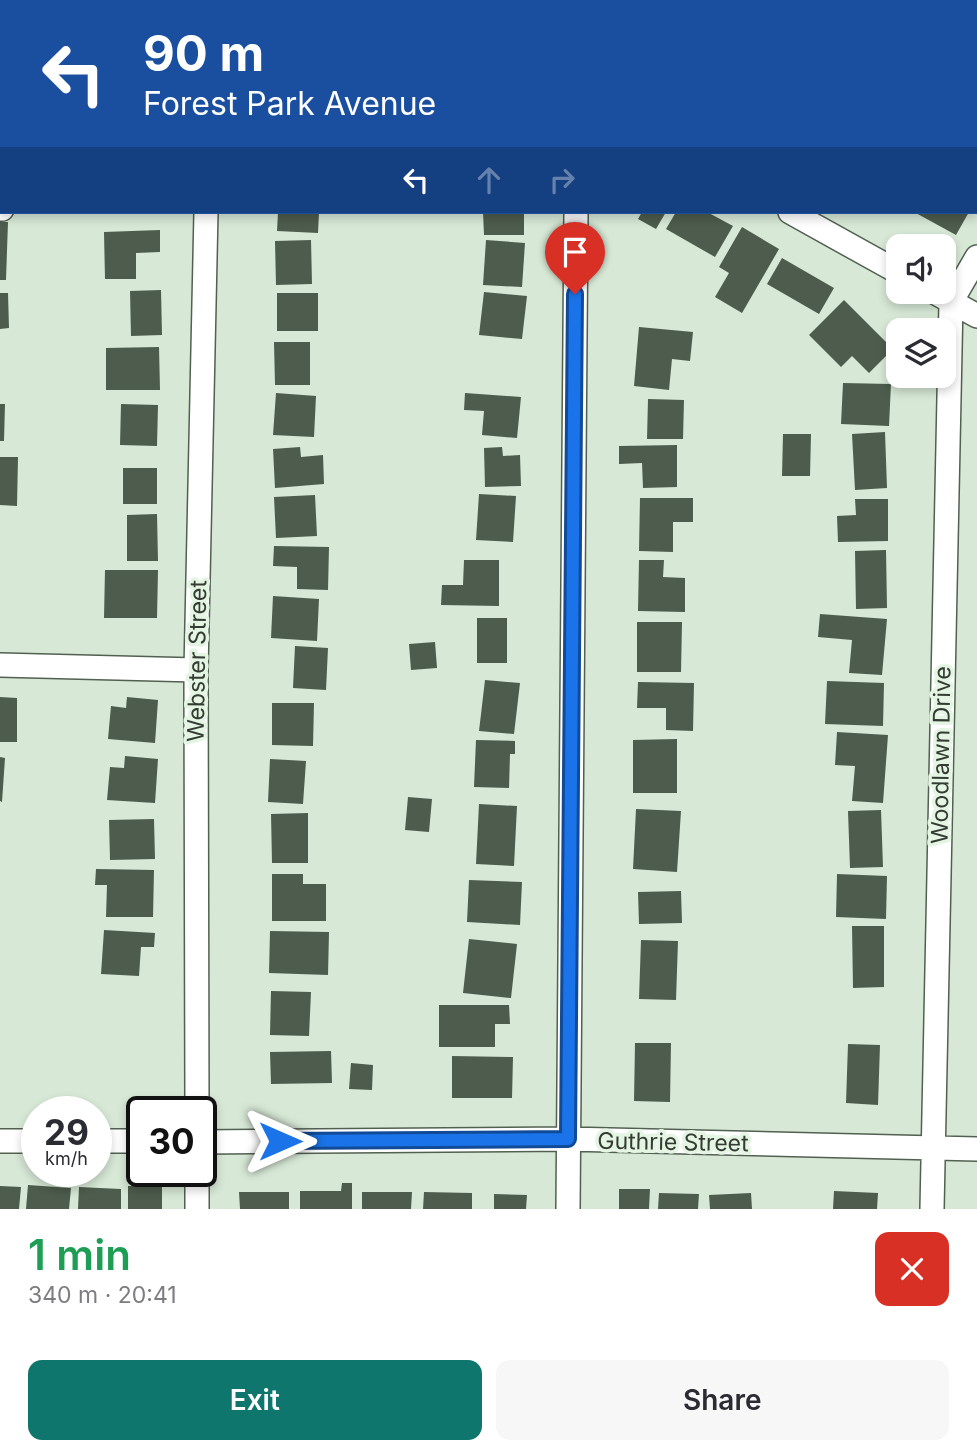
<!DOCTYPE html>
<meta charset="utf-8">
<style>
body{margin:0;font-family:Inter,sans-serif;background:#f7f7f7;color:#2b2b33;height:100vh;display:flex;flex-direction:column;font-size:26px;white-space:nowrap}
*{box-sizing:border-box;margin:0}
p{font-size:23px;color:#7c7c81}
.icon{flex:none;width:38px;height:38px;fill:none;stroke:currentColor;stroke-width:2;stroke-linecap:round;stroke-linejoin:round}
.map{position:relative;height:1209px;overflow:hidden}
.side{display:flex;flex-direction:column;background:#fff;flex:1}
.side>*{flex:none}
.top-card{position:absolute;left:0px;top:0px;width:978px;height:214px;box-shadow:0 4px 10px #0003;background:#1a4fa0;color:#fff;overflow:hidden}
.buttons{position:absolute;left:886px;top:234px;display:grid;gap:14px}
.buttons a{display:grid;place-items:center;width:70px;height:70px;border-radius:14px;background:#fff;box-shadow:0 4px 10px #0003;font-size:35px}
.speed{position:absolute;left:21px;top:1096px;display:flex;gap:14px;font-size:35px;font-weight:700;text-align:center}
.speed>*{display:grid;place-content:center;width:91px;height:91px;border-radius:50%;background:#fff;box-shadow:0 4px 10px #0003;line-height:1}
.speed small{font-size:18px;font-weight:400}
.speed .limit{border:4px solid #111;border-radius:10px;background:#fff;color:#111}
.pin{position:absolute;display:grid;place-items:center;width:60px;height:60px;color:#fff;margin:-72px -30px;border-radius:50% 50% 50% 0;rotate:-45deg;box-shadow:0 0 7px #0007}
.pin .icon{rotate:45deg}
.me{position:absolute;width:77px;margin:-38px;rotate:90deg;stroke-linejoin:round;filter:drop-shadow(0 0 5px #0008)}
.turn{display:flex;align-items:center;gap:24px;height:147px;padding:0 28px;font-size:32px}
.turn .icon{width:91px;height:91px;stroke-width:2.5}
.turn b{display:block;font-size:49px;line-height:60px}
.lanes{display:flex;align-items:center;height:66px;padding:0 28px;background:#0003;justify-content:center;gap:35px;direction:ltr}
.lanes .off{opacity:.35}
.round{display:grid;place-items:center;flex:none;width:74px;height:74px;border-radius:14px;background:#f7f7f7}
.overview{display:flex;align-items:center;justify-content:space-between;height:119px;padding:0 28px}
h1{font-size:42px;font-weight:600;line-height:52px;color:#1e9e55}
.primary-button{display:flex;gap:14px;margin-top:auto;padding:14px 28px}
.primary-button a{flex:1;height:80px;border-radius:14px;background:#0f766e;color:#fff;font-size:28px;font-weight:600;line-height:80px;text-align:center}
.primary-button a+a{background:#f7f7f7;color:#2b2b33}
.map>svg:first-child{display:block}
</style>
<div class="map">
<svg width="977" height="1209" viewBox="0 0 977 1209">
<rect width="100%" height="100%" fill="#d7e8d6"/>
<path fill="#4d5c4c" d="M278 212H319L318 233 277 231Z
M483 212H524V235H484Z
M642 212H666L656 229 638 219Z
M676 212H707L733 226 715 257 666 229Z
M914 212H969L956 235Z
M0 222H8L6 280H0Z
M742 227 779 249 742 313 715 297 729 273 719 267Z
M160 230V252L136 253V279H105L104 232Z
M311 240 312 284 276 285 275 241Z
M486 240 525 243 522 287 483 285Z
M782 258 834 288 819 314 767 284Z
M161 290 162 335 131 336 130 291Z
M484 292 527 296 522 339 479 335Z
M0 293H8L9 328 0 329Z
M277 293H318V331H277Z
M844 300 893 349 869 373 852 356 841 367 809 335Z
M639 327 693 332 690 361 672 359 669 390 634 386Z
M274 342H310V385H275Z
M159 347 160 390H106V348Z
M843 383 891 384 889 426 841 424Z
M276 393 316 396 314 437 273 435Z
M465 393 521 397 517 438 482 435 484 411 464 410Z
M648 399 684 400 683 439H647Z
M0 404H5L4 441H0Z
M121 404 158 405 157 446 120 445Z
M885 432 887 488 855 490 852 434Z
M783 434H811L810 476H782Z
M677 445V487L643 488 642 463 619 464V446Z
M300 447 301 457 323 455 324 484 275 488 273 449Z
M502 447 503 456 520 455 521 486 485 487 484 448Z
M0 457H18L17 506 0 505Z
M123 468H157V504H123Z
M479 494 516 496 513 542 476 540Z
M315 495 317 536 276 538 274 497Z
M640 498H693V522H673V552L639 551Z
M855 499H888V541L838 542 837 516 856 515Z
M157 514 158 561H127V515Z
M274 546 329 547 328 590 297 589V567L273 566Z
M886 550 887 608 856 609 855 551Z
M464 560H499V606L441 605 442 585H463Z
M639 560H664L663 577 685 578V612L638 611Z
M105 570H158L157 618H104Z
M273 596 319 599 317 641 271 638Z
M820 614 887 619 882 675 849 673 852 640 818 637Z
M477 618H507V663H477Z
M637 622H682L681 672H637Z
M435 642 437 668 411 670 409 644Z
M295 646 328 648 326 690 293 688Z
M485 680 520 683 514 734 479 731Z
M827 681 884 683 883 726 825 724Z
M638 682 694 683 693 731 666 730V708H637Z
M0 697 17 698V742H0Z
M127 697 158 700 155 743 108 739 111 706 126 708Z
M272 703H314L313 746 272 745Z
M837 732 888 735 883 803 852 801 855 766 835 765Z
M677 739V793H633V740Z
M476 740 515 741V754H510L509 788 474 787Z
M125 756 158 759 155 803 107 800 110 767 124 768Z
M0 757 5 758 2 802 0 801Z
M270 759 306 761 303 804 268 802Z
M408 797 432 799 429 832 405 830Z
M479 804 517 806 514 866 476 864Z
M636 809 681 811 677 872 633 869Z
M881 810 883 867 850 868 848 811Z
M308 813V863H272L271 814Z
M154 819 155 859 110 860 109 820Z
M96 869 154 870 153 917H106L107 885H95Z
M272 874H303V884H326V921H272Z
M837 874 887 876 886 919 836 917Z
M469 880 522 882 520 925 467 922Z
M681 891 682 923 639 924 638 892Z
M852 926H884V987L853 988Z
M104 930 155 933 154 947H141L139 976 101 974Z
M270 931 329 932 328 975 269 973Z
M469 939 517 944 511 998 463 993Z
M641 940 678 941 676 1000 639 999Z
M271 991 311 992 309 1036 270 1035Z
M439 1005H509L510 1024H495V1047H439Z
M635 1043H671L670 1102 634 1101Z
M848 1044 880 1045 878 1105 846 1103Z
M331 1051 332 1083 271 1084 270 1052Z
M452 1056 513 1057 512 1098H452Z
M351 1063 373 1065 372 1090 349 1089Z
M342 1183H352V1209H300V1191H341Z
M28 1185 71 1188 69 1209H26Z
M0 1186 21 1187 19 1209H0Z
M128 1186H162V1209H128Z
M79 1187 121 1189V1209H78Z
M619 1189H650L649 1209H619Z
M834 1191 878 1193 877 1209H833Z
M239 1192H289V1209H240Z
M362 1192H412L411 1209H362Z
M424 1192 472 1193V1209H423Z
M659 1193 699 1194 698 1209H658Z
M751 1193 752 1209H710L709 1195Z
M494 1194 527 1195 526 1209H494Z"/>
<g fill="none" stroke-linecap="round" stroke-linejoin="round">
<g stroke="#516050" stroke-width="26">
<path id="minor" d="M205 0V2
M418 0 421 2
M0 209H2
M790 212 898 272
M934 292 977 316
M0 665 196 670
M197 1111 196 670 206 212
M0 1141H37
M96 1141H142
M201 1142 568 1139 977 1149
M197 1209V1171
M568 1209 576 212
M932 1209 951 302 977 257"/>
</g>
<g stroke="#516050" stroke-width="35">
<path id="secondary" d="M849 0 852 2
M976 73H977"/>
</g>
<use href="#minor" stroke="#fff" stroke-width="23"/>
<use href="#secondary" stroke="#fff" stroke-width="32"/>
</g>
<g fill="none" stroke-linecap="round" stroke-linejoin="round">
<g stroke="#114b97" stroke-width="18">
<path id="route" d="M280 1141 568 1139 575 294"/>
</g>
<use href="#route" stroke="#1a73e8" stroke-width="12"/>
</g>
<g text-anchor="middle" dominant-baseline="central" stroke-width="7" stroke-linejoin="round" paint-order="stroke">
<g font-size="23" fill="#343b33" stroke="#e4f6e3">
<text transform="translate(197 661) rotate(-89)">Webster Street</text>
<text transform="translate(941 755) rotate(-89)">Woodlawn Drive</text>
<text transform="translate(673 1142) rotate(1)">Guthrie Street</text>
</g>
</g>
</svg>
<div class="buttons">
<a><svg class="icon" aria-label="sound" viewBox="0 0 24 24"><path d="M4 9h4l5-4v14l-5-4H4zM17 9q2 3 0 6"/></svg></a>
<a><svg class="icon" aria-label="layers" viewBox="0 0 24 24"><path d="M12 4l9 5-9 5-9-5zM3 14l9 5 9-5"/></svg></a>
</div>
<div class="speed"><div>29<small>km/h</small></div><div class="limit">30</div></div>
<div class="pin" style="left:575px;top:294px;background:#d93025"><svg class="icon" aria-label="arrive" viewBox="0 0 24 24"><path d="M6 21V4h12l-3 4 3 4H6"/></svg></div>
<svg class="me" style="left:280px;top:1141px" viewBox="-20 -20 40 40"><path d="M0-17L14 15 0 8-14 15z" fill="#1a73e8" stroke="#fff" stroke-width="4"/></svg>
<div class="top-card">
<div class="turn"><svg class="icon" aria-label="left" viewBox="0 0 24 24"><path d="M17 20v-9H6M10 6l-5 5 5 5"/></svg><div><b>90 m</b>Forest Park Avenue</div></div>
<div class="lanes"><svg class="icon" aria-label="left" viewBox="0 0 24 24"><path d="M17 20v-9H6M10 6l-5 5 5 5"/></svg><svg class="icon off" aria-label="ahead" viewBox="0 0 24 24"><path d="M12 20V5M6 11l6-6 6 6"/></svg><svg class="icon off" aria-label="right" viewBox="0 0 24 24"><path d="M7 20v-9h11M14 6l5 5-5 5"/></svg></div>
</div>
</div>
<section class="side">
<div class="overview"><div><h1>1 min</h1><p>340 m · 20:41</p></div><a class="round" style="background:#d93025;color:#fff"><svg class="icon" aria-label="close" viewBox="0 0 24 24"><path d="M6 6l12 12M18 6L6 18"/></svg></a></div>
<div class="primary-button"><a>Exit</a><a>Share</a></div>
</section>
